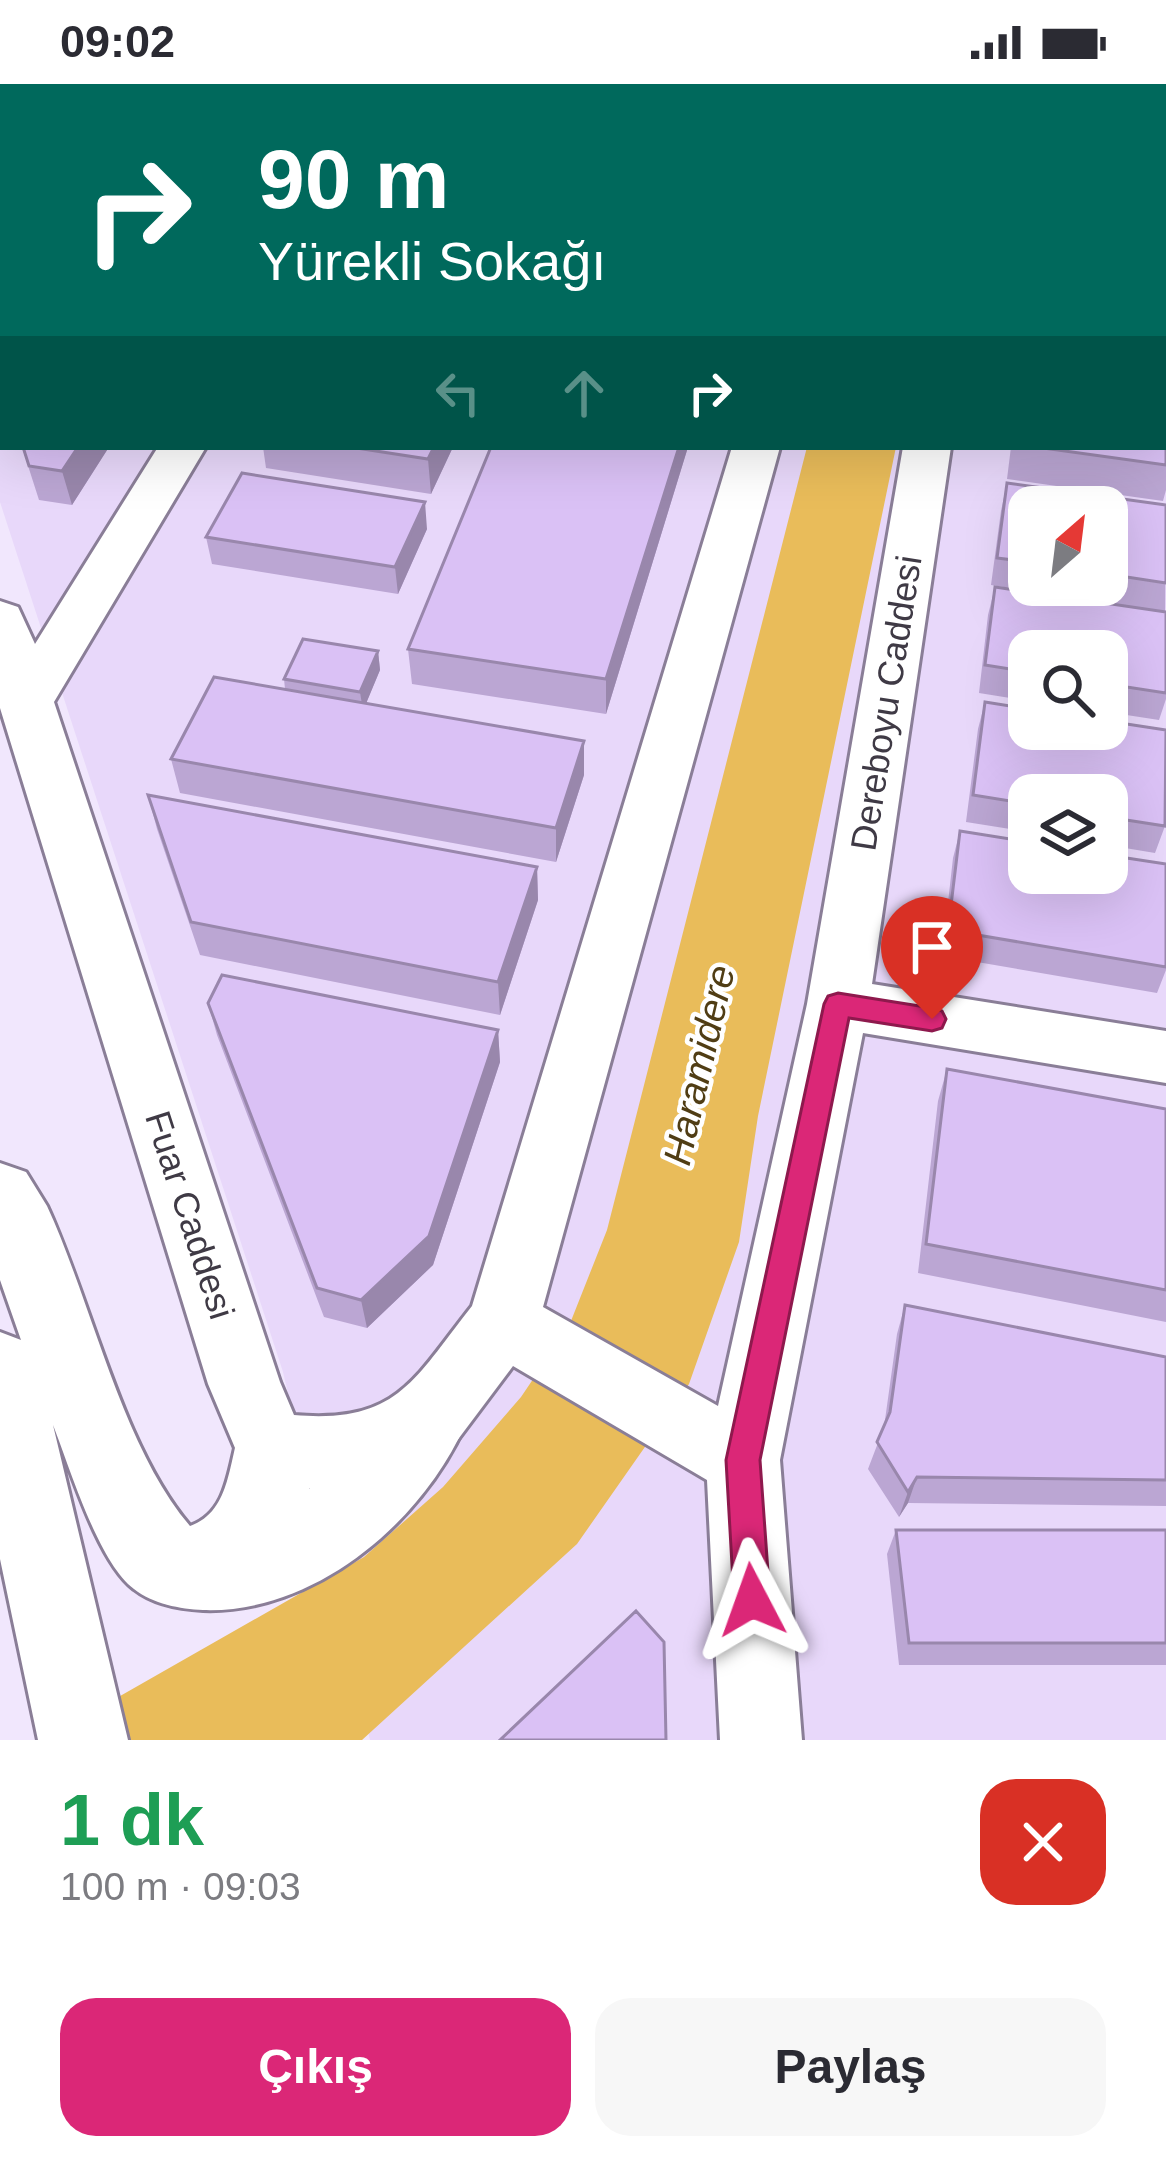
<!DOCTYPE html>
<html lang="tr">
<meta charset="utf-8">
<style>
body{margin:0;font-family:Helvetica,sans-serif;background:#f7f7f7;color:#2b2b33;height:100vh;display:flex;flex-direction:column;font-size:45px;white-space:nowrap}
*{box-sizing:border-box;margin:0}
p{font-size:39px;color:#7c7c81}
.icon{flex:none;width:66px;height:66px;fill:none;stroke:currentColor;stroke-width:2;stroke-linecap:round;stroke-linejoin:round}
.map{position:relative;height:1656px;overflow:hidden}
.drawer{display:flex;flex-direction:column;background:#fff;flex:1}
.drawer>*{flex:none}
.hud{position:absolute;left:0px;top:0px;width:1167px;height:366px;box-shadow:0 12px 48px #0002;background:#00695c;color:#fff;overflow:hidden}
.needle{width:78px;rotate:28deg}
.buttons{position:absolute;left:1008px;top:402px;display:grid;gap:24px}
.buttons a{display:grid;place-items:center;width:120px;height:120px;border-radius:24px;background:#fff;box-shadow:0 12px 48px #0002;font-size:60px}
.pin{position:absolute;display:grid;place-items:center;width:102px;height:102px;color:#fff;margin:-123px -51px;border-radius:50% 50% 50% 0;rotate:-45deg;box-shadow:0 0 12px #0007}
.pin .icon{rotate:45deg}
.me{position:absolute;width:132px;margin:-66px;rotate:356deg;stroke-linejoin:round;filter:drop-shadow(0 0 9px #0008)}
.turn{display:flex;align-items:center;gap:42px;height:252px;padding:0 60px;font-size:54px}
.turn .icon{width:156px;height:156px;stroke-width:2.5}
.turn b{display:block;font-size:84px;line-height:102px}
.lanes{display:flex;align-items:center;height:114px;padding:0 60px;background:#0003;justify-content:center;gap:60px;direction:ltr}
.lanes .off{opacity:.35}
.round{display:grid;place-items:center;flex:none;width:126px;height:126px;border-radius:36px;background:#f7f7f7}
.headline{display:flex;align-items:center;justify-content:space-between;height:204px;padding:0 60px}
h1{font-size:72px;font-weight:700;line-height:90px;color:#1e9e55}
.button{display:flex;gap:24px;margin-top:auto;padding:24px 60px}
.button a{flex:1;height:138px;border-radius:36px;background:#db2777;color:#fff;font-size:48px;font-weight:700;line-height:138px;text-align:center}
.button a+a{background:#f7f7f7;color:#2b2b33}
.status{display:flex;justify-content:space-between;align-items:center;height:84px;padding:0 60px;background:#fff;direction:ltr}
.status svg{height:33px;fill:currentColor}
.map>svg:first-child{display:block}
</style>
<div class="status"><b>09:02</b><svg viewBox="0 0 49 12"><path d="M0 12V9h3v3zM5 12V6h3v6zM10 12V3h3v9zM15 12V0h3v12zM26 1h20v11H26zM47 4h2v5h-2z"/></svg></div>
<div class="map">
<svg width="1166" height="1656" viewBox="0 0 1166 1656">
<rect width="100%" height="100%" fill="#f1e7fd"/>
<path fill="#e8d8fa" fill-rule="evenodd" d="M0 0H1166V1656H370L283 1288 0 418ZM3 3H1164V363H3ZM1029 423H1107V501H1029ZM1029 567H1107V645H1029ZM1029 711H1107V789H1029Z"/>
<path fill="#e9bc5a" d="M807 363H896L758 1032 739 1158 689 1300 577 1460 362 1656H43L364 1473 443 1403 521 1313 569 1242 607 1146Z"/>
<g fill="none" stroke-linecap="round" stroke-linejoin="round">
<g stroke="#8a7e97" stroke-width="6">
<path id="minor" d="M384 0H422L382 3Z
M842 0H880L841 3Z
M965 0H1003V3H965Z
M158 363H206L54 618 280 1298 294 1331C398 1340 414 1295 472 1222L732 363H780L543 1223 718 1322 807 920 903 363H951L872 900 1166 947V999L863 949 780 1376 802 1656H720L707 1396 513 1282 450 1366 339 1407 272 1401 246 1390 208 1300 0 624V517L18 523 35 560Z"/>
</g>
<g stroke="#8a7e97" stroke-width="6">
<path id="major" d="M0 1079 26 1088 47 1122C92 1219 122 1363 190 1442 233 1427 228 1373 243 1337L272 1326 301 1337 313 1365 309 1405 395 1314 424 1302 453 1314 465 1341C421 1440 313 1530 203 1526 180 1525 153 1520 134 1505 98 1478 70 1384 53 1341L128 1656H38L0 1475V1248L21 1256 0 1196Z"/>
</g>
<use href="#minor" fill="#fff" fill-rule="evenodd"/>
<use href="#major" fill="#fff" fill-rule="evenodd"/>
</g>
<path fill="#bba6d3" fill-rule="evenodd" d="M33 0H92L89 3H53Z
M143 0H324L322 3H143Z
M1056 0H1166V406L1163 417 1007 395 1011 363H1164V3H1055Z
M22 363H109L72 421 39 416Z
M263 363H453L431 410 266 384Z
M491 363H688L606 630 412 600 408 565Z
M1007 399 1166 421 1165 528 991 501 1001 427ZM1029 423H1107V501H1029Z
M427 445 398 510 212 480 206 453Z
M995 503 1166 528V615L1159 636 1107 628V567H1029V617L979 609 988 531Z
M378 567 380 586 366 619 584 657V691L556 778 180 709 171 675 285 605 284 595Z
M985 618 1165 742 1155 769 1107 761V711H1029V748L966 738 978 645Z
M148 711 537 783 538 816 500 931 200 871 157 745Z
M960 747 1166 780V886L1157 909 942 872 953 774Z
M208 919 498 946 500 978 433 1181 367 1244 324 1233 217 951Z
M947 985 1166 1025V1238L918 1189 938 1017Z
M905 1221 1166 1273V1422L908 1419 899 1433 868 1385 884 1343 897 1250Z
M896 1446H1166V1581H899L887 1470Z"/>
<path fill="#9987ac" d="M299 0H324L322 3H300Z
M78 363H109L72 421 62 387Z
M434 363H453L431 410 428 375Z
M679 363H688L606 630V595Z
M425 418 427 445 398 510 395 483Z
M378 567 380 586 363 627 360 608Z
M584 657V691L556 778V744Z
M537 783 538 816 500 931 498 898Z
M498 946 500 978 433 1181 367 1244 361 1216Z
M917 1393 908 1419 899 1433 908 1408Z"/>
<path fill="#dac1f5" stroke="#9987ac" stroke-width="3" d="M455 0H596L595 3H453Z
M636 0H794L793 3H635Z
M1057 0H1166V78H1164V3H1057Z
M1164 100H1166V150L1164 149Z
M1164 162H1166V216H1164Z
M3 172V301L0 292V176Z
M1164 240H1166V381L1036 363H1164Z
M23 363H78L62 387 29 382Z
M350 363H434L428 375Z
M491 363H679L606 595 408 565Z
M242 389 425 418 395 483 206 453Z
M1007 399 1166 421V499L1107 490V423H1029V478L997 474Z
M995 503 1166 528V609L1107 600V567H1029V588L985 581Z
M303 555 378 567 360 608 284 595Z
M214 593 584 657 556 744 171 675Z
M985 618 1029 625V645H1107V637L1166 646 1165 742 1107 733V711H1029V720L973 711Z
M148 711 537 783 498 898 191 838Z
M960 747 1029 758V789H1107V771L1166 780V883L948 846Z
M222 891 498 946 429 1152 361 1216 317 1204 208 919Z
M947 985 1166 1025V1206L926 1160Z
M905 1221 1166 1273V1396L917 1393 908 1408 877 1358 890 1328Z
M896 1446H1166V1559H909Z
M636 1527 664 1558 666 1656H500Z"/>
<path fill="#db2777" stroke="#8e194d" stroke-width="3" d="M838 909 932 924 942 927 946 935 942 944 932 947 849 934 760 1376 770 1516 765 1528 752 1534 740 1528 734 1516 726 1376 824 920 828 912Z"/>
<g text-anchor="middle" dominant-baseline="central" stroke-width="9" stroke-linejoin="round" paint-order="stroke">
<g font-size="36" fill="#3f3a45" stroke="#fff">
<text transform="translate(886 619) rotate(-81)">Dereboyu Caddesi</text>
<text transform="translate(190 1131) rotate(72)">Fuar Caddesi</text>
</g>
<g font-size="39" font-style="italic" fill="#503d14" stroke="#fff">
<text transform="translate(699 981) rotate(-77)">Haramidere</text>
</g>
</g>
</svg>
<div class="buttons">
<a><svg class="needle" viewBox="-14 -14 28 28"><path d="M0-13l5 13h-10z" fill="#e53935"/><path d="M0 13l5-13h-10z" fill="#7c7c81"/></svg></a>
<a><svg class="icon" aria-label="search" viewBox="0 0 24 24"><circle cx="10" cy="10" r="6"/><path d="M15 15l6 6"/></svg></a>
<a><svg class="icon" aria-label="layers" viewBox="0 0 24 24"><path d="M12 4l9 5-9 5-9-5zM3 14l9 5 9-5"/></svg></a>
</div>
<div class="pin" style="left:932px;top:935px;background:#d93025"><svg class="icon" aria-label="arrive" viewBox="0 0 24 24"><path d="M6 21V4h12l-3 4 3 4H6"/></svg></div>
<svg class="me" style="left:752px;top:1516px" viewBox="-20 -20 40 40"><path d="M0-17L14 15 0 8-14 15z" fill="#db2777" stroke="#fff" stroke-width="4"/></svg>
<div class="hud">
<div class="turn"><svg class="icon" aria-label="right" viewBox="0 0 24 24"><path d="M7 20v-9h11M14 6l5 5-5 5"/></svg><div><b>90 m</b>Yürekli Sokağı</div></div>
<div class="lanes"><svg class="icon off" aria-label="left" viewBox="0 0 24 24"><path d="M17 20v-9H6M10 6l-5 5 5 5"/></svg><svg class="icon off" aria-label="ahead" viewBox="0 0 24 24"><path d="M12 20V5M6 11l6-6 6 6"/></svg><svg class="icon" aria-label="right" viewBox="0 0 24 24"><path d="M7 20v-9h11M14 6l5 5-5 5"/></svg></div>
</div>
</div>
<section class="drawer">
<div class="headline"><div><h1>1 dk</h1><p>100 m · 09:03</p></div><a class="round" style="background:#d93025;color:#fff"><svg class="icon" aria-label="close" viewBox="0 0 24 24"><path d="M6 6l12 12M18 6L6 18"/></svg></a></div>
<div class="button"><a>Çıkış</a><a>Paylaş</a></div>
</section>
